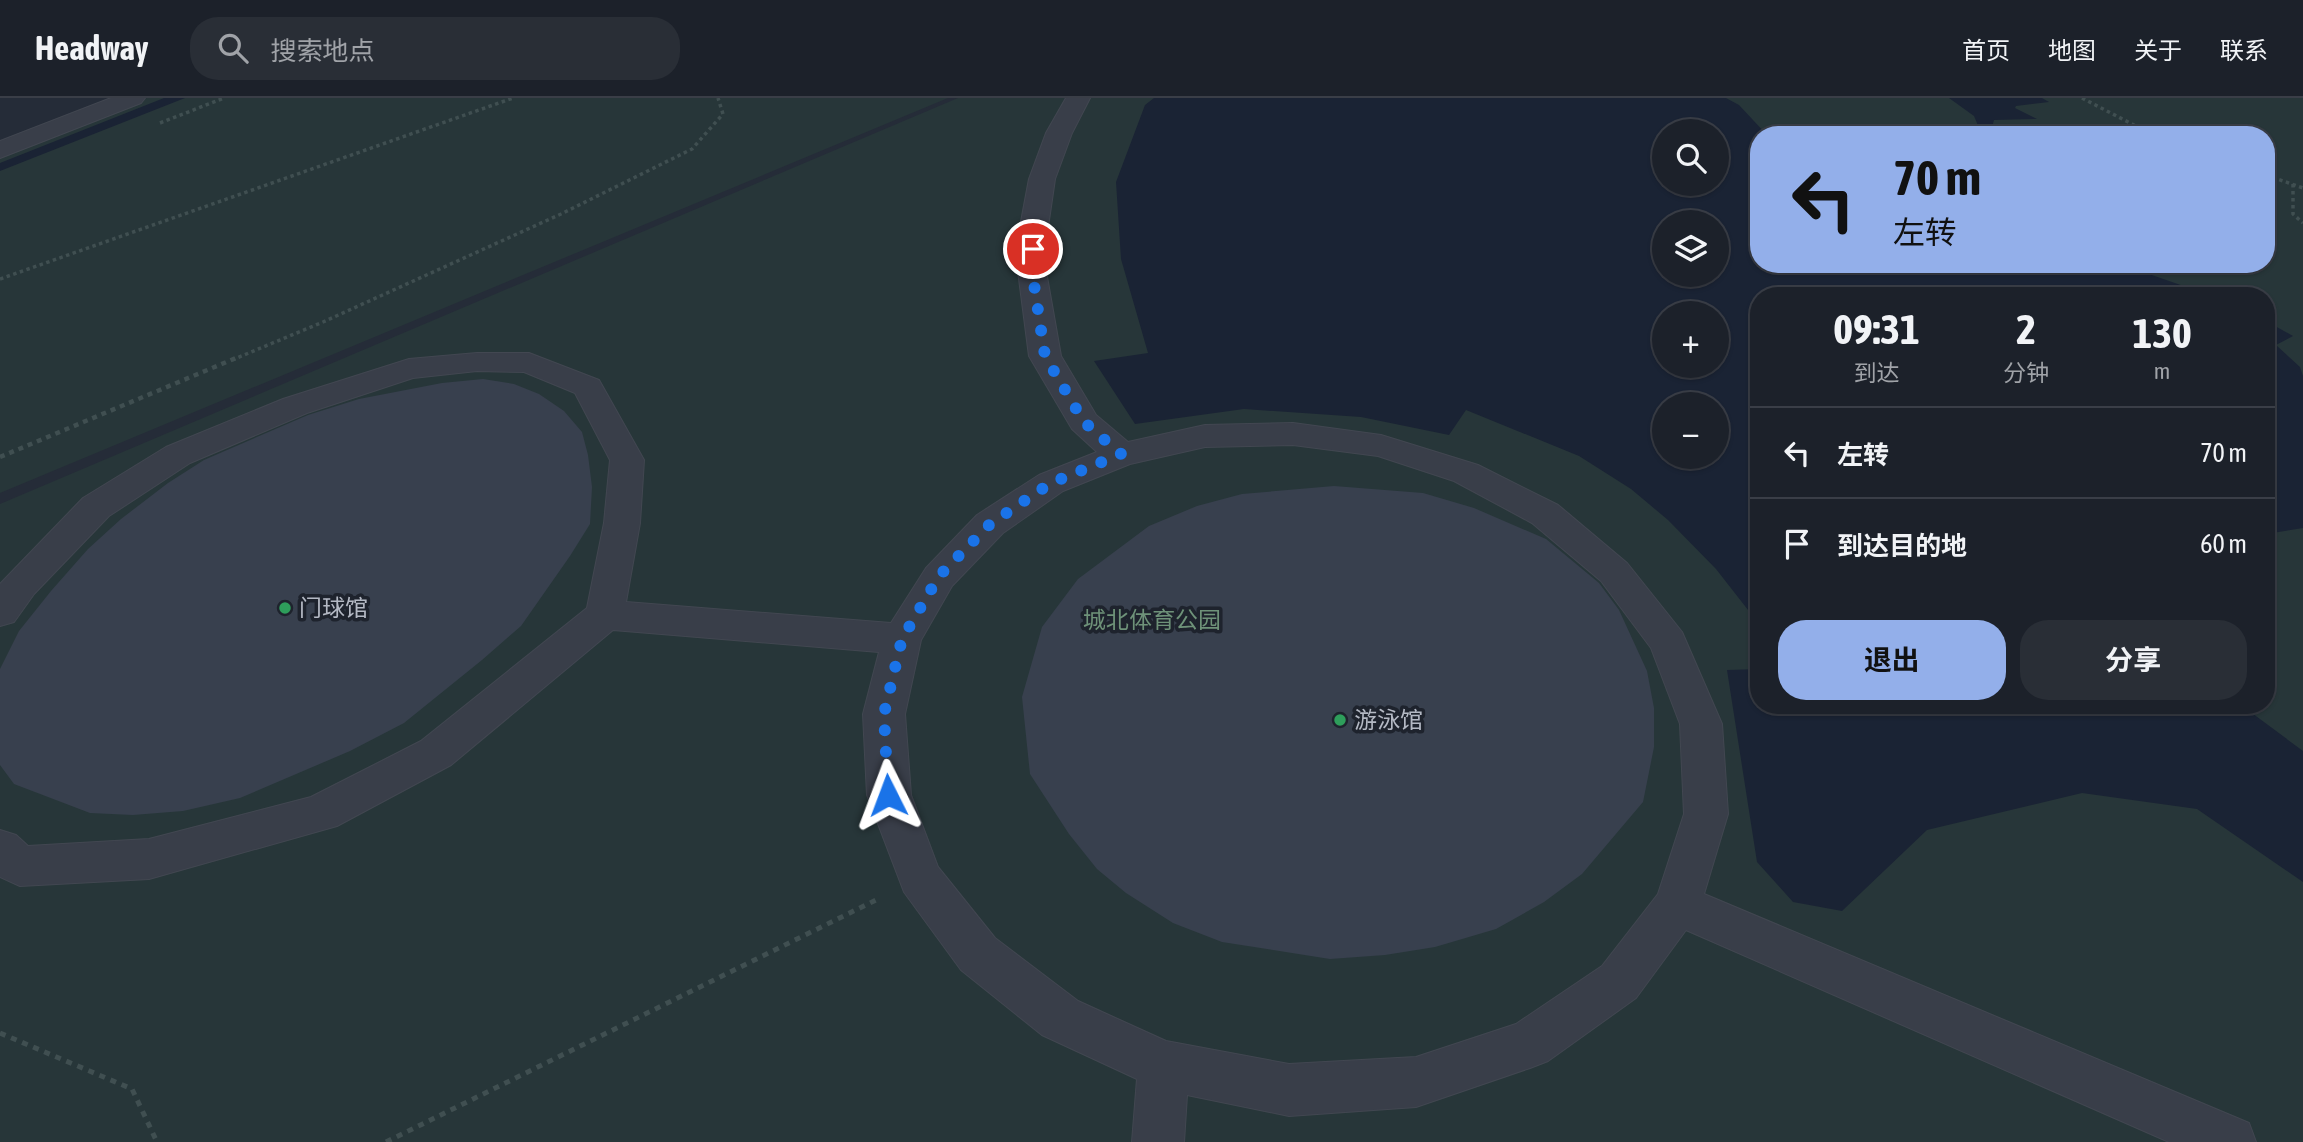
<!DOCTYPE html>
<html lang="zh">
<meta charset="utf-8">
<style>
body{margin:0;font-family:"Asap Condensed","Noto Sans SC",sans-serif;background:#292e36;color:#f1f3f6;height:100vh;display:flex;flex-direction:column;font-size:26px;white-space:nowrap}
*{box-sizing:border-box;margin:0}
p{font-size:23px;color:#a0a3a8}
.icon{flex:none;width:38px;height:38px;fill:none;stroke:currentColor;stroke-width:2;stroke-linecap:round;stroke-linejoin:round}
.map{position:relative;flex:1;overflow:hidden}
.panel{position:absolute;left:1750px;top:189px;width:525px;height:427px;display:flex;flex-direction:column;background:#1c212a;border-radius:28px;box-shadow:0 2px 5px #0004,0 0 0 2px #3a3e47}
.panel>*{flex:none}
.banner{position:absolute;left:1750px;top:28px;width:525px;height:147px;border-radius:28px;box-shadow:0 2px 5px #0004,0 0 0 2px #3a3e47;background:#93afea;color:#111;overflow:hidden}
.fabs{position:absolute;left:1652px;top:21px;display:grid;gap:14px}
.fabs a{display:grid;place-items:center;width:77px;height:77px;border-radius:50%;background:#1c212a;box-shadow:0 2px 5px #0004,0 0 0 2px #3a3e47;font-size:35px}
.pin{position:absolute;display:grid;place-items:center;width:60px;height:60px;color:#fff;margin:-30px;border:4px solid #fff;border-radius:50%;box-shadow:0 2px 7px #0007}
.me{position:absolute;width:77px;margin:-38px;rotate:357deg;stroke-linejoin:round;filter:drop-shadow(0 0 5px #0008)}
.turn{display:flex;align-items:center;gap:24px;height:147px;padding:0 28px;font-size:32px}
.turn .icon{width:91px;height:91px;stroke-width:2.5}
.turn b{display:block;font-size:49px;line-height:60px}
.eta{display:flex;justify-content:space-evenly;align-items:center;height:119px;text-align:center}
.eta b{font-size:42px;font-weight:700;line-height:49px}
.button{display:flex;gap:14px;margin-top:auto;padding:14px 28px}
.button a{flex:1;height:80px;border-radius:28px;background:#93afea;color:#111;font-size:28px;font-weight:700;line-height:80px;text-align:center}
.button a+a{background:#292e36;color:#f1f3f6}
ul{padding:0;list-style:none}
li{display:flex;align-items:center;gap:21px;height:91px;padding:0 28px;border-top:2px solid #3a3e47}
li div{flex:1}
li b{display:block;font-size:26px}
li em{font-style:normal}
header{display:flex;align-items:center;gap:42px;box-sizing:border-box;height:98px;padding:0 35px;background:#1c212a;border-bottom:2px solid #3a3e47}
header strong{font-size:33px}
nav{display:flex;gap:38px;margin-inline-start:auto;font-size:24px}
.search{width:490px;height:63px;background:#292e36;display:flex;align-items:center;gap:18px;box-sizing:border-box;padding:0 24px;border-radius:28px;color:#a0a3a8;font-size:26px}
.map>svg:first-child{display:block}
</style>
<header>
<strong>Headway</strong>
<div class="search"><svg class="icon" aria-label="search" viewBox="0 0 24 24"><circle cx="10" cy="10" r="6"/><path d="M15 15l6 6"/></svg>搜索地点</div>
<nav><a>首页</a><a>地图</a><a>关于</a><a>联系</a></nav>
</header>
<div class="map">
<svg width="2303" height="1044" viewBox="0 0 2303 1044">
<rect width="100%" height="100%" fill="#252c38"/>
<path fill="#273639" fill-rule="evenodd" d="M147 0H948L0 395V58Z
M958 0H2303V1044H0V406ZM1664 33H1717V86H1664ZM1759 37H2266V166H1759ZM1664 124H1717V177H1664ZM1759 198H2266V607H1759ZM1664 215H1717V268H1664ZM1664 306H1717V359H1664Z"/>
<path fill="#1a2334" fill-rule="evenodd" d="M164 0H185L0 73V65Z
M1154 0H1726L1739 7 1767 37H1759V166H2120L2198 193 2205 198H1759V526L1716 471 1668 422 1631 391 1579 358 1466 312 1449 337 1361 319 1244 311 1135 326 1094 263 1148 255 1121 161 1116 84 1145 7ZM1664 33H1717V86H1664ZM1664 124H1717V177H1664ZM1664 215H1717V268H1664ZM1664 306H1717V359H1664Z
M1949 0H2042L2049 4 2016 8 2015 10 2037 21 1994 22 1990 37H1982L1974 18Z
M2266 223 2293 238 2276 247 2300 269 2303 278V430L2266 436Z
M1759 571V607H2241L2303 653V784L2197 711 2082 695 1927 732 1842 813 1793 804 1757 764 1727 572Z"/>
<path fill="#38404e" d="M483 281 514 286 539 296 564 313 582 334 588 357 592 389 590 426 570 458 521 528 482 562 404 625 350 653 240 700 183 713 133 717 90 715 14 686 0 667V571L19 533 51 493 88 451 121 421 168 385 204 362 308 317 359 301 442 285Z
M1334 388 1423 395 1474 410 1546 441 1599 485 1619 512 1647 573 1654 610V649L1643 704 1582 776 1544 804 1496 831 1435 849 1385 857 1330 861 1222 844 1173 825 1126 795 1097 771 1069 736 1030 676 1022 599 1042 529 1078 481 1149 428 1197 408 1242 396Z"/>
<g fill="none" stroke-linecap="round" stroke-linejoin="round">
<g stroke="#424751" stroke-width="2">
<path id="minor" d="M111 0H145L141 5 0 60V43Z
M1066 0H1090L1072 35 1055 81 1048 129 1046 173 1061 258 1096 317 1128 344 1205 327 1293 325 1381 337 1478 367 1558 407 1627 465 1682 534 1722 626 1728 716 1704 796 2249 1025 2256 1044H2169L1686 832 1636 900 1548 963 1530 970 1416 1009 1289 1018 1187 997 1184 1044H1132L1137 981 1042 937 961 872 904 794 867 697 863 616 879 554 613 532 451 667 337 728 149 781 20 788 0 779V732L16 737 28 748 149 741 311 699 421 643 587 510 604 425 610 362 575 295 524 274 477 273 413 280 307 315 190 365 109 418 34 496 14 524 0 528V486L83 400 166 349 283 301 409 261 477 255H529L599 282 644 362 640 425 626 504 891 525 926 470 977 417 1039 377 1097 354 1072 331 1029 258 1018 173 1020 129 1029 81 1046 35ZM1293 347 1378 358 1454 383 1532 425 1601 483 1651 550 1680 626 1684 716 1658 796 1602 868 1516 926 1416 959 1289 966 1166 943 1078 903 995 840 938 769 911 697 905 616 921 542 952 488 1003 435 1063 393 1130 366 1205 349Z"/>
</g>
<path stroke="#404f51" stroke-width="3.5" stroke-dasharray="3.5 3.5" stroke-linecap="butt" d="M2082 0 2153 37
M160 25 224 0
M2266 77 2303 90
M2293 86V116L2303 125
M0 181 513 0
M232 262 323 224 561 116 692 51 723 16 718 0"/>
<path stroke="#404f51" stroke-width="4.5" stroke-dasharray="5 5" stroke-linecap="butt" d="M0 359 236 260"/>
<path stroke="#404f51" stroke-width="5" stroke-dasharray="6 6" stroke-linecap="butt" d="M0 935 132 991 157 1044
M386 1044 878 801"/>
<use href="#minor" fill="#393e49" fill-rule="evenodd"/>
</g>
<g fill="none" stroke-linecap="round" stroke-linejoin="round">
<path stroke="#1a73e8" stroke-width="12" stroke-dasharray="0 21.6" d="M888 697 884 616 902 541 939 478 990 426 1051 385 1121 356 1084 324 1045 258 1032 173 1033 151"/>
</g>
<g fill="#2e9e5b" stroke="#1e232d" stroke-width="2.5">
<circle cx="285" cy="510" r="7"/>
<circle cx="1340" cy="622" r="7"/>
</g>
<g text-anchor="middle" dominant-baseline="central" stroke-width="7" stroke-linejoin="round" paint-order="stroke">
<g font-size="23" fill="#b4b9c4" stroke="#1e232d" text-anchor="start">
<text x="299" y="510">门球馆</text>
<text x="1354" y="622">游泳馆</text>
</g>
<g font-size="23" fill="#6e9279" stroke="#1e232d">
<text x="1152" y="522">城北体育公园</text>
</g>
</g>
</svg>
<div class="fabs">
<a><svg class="icon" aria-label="search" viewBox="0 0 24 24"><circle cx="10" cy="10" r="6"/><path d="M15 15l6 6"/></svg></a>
<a><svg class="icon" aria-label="layers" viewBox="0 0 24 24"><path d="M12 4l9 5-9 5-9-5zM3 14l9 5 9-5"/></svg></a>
<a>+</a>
<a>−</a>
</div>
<div class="pin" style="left:1033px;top:151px;background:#d93025"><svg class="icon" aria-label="arrive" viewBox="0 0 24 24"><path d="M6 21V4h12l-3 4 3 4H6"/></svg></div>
<svg class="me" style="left:888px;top:697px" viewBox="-20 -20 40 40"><path d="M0-17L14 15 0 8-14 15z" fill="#1a73e8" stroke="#fff" stroke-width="4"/></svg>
<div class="banner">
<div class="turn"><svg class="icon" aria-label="left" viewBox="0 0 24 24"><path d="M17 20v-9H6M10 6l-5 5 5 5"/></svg><div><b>70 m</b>左转</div></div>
</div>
<section class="panel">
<div class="eta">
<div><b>09:31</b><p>到达</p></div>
<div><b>2</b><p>分钟</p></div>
<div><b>130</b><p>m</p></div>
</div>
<ul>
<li><svg class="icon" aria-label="left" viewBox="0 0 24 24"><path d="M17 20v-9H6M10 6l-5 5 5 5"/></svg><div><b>左转</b></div><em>70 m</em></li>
<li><svg class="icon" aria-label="arrive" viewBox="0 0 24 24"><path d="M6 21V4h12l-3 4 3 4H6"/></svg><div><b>到达目的地</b></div><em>60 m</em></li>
</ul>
<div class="button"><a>退出</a><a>分享</a></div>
</section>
</div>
